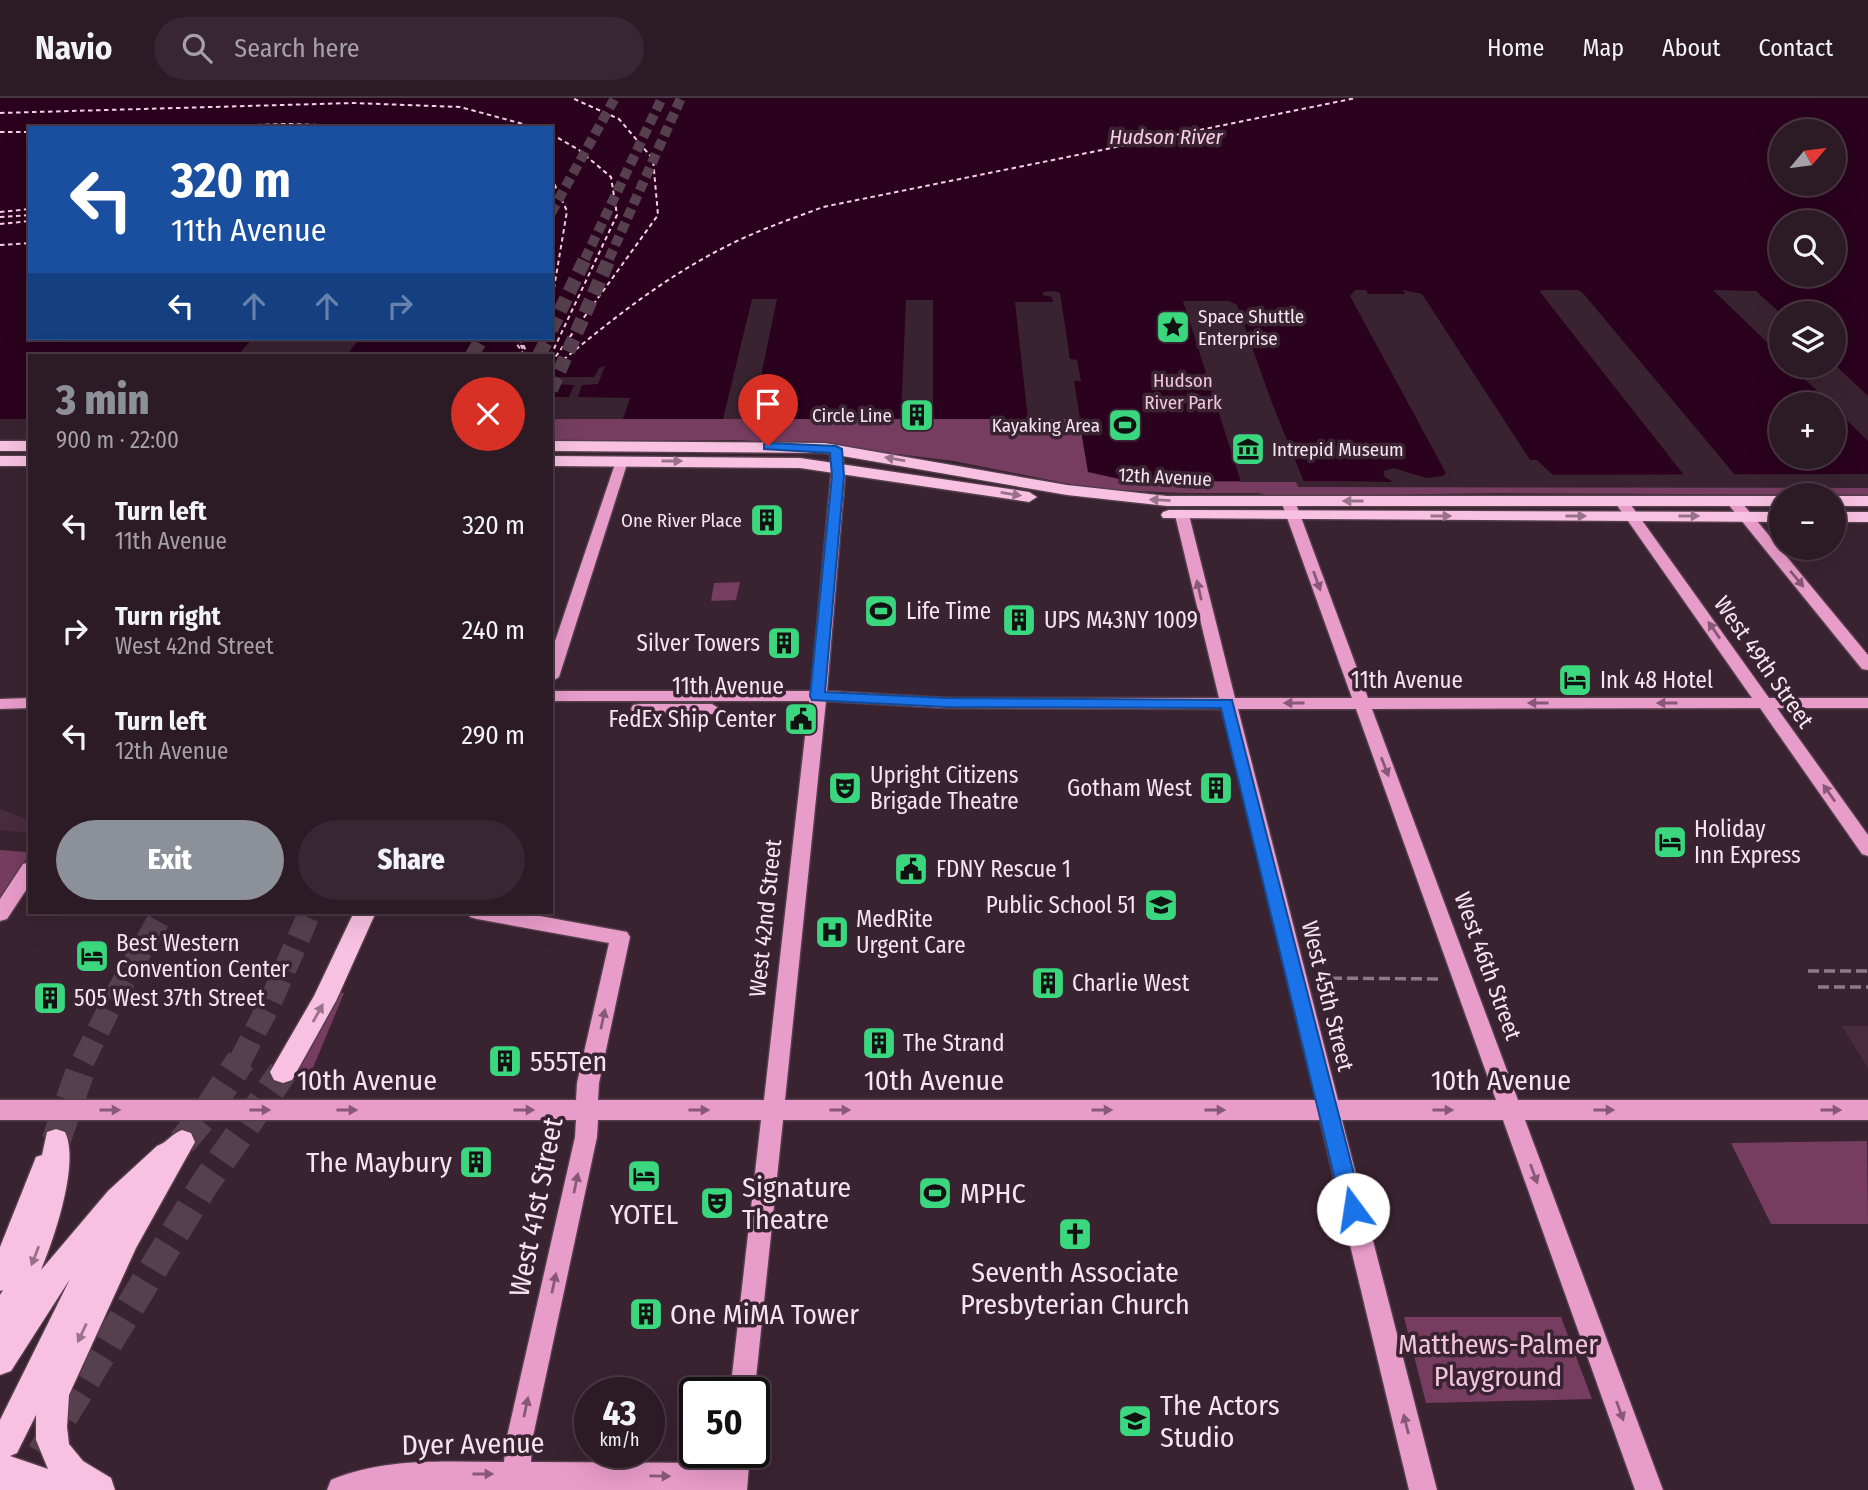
<!DOCTYPE html>
<meta charset="utf-8">
<style>
body{margin:0;font-family:"Fira Sans Condensed",sans-serif;background:#382732;color:#f1f3f6;height:100vh;display:flex;flex-direction:column;font-size:26px;white-space:nowrap}
*{box-sizing:border-box;margin:0}
p{font-size:23px;color:#a6a1a7}
.icon{flex:none;width:38px;height:38px;fill:none;stroke:currentColor;stroke-width:2;stroke-linecap:round;stroke-linejoin:round}
.map{position:relative;flex:1;overflow:hidden}
.side{position:absolute;left:28px;top:256px;width:525px;height:560px;display:flex;flex-direction:column;background:#2c1a25;border-radius:0px;box-shadow:0 7px 28px #0002,0 0 0 2px #483842}
.side>*{flex:none}
.guide{position:absolute;left:28px;top:28px;width:525px;height:214px;border-radius:0px;box-shadow:0 7px 28px #0002,0 0 0 2px #483842;background:#1a4fa0;color:#fff;overflow:hidden}
.needle{width:46px;rotate:61deg}
.tools{position:absolute;left:1769px;top:21px;display:grid;gap:14px}
.tools a{display:grid;place-items:center;width:77px;height:77px;border-radius:50%;background:#2c1a25;box-shadow:0 7px 28px #0002,0 0 0 2px #483842;font-size:35px}
.speed{position:absolute;left:574px;top:1279px;display:flex;gap:14px;font-size:35px;font-weight:700;text-align:center}
.speed>*{display:grid;place-content:center;width:91px;height:91px;border-radius:50%;background:#2c1a25;box-shadow:0 7px 28px #0002,0 0 0 2px #483842;line-height:1}
.speed small{font-size:18px;font-weight:400}
.speed .limit{border:4px solid #111;border-radius:10px;background:#fff;color:#111}
.pin{position:absolute;display:grid;place-items:center;width:60px;height:60px;color:#fff;margin:-72px -30px;border-radius:50% 50% 50% 0;rotate:-45deg;box-shadow:0 0 7px #0007}
.pin .icon{rotate:45deg}
.me{position:absolute;width:77px;margin:-38px;rotate:346deg;stroke-linejoin:round;filter:drop-shadow(0 0 5px #0008)}
.turn{display:flex;align-items:center;gap:24px;height:147px;padding:0 28px;font-size:32px}
.turn .icon{width:91px;height:91px;stroke-width:2.5}
.turn b{display:block;font-size:49px;line-height:60px}
.lanes{display:flex;align-items:center;height:66px;padding:0 28px;background:#0003;justify-content:center;gap:35px;direction:ltr}
.lanes .off{opacity:.35}
.round{display:grid;place-items:center;flex:none;width:74px;height:74px;border-radius:37px;background:#382732}
.headline{display:flex;align-items:center;justify-content:space-between;height:119px;padding:0 28px}
h1{font-size:42px;font-weight:800;line-height:52px;color:#8c9099}
.cta{display:flex;gap:14px;margin-top:auto;padding:14px 28px}
.cta a{flex:1;height:80px;border-radius:42px;background:#8c9099;color:#fff;font-size:28px;font-weight:800;line-height:80px;text-align:center}
.cta a+a{background:#382732;color:#f1f3f6}
ul{padding:0;list-style:none}
li{display:flex;align-items:center;gap:21px;height:105px;padding:0 28px}
li div{flex:1}
li b{display:block;font-size:26px}
li em{font-style:normal}
header{display:flex;align-items:center;gap:42px;box-sizing:border-box;height:98px;padding:0 35px;background:#2c1a25;border-bottom:2px solid #483842}
header strong{font-size:33px}
nav{display:flex;gap:38px;margin-inline-start:auto;font-size:24px}
.search{width:490px;height:63px;background:#382732;display:flex;align-items:center;gap:18px;box-sizing:border-box;padding:0 24px;border-radius:38px;color:#a6a1a7;font-size:26px}
.map>svg:first-child{display:block}
</style>
<header>
<strong>Navio</strong>
<div class="search"><svg class="icon" aria-label="search" viewBox="0 0 24 24"><circle cx="10" cy="10" r="6"/><path d="M15 15l6 6"/></svg>Search here</div>
<nav><a>Home</a><a>Map</a><a>About</a><a>Contact</a></nav>
</header>
<div class="map">
<svg width="1868" height="1392" viewBox="0 0 1868 1392">
<rect width="100%" height="100%" fill="#3a2331"/>
<path fill="#492c3e" d="M0 711 30 722V735L0 732Z
M1842 928H1868V970Z"/>
<path fill="#763d61" d="M551 194 1374 384H1296L1298 389 1868 390V397L1497 395 1308 398C1291 395 1274 401 1259 395H1180L1095 391 954 363 825 347 735 342 551 344V257H469L551 240Z
M740 484 736 502 711 503 714 485Z
M0 752 26 754 28 758 0 799Z
M338 894 344 895 310 977 291 975Z
M1867 1043 1868 1126H1771L1731 1045Z
M1404 1219H1561L1592 1301 1426 1305Z"/>
<path fill="#2a021e" fill-rule="evenodd" d="M0 0H1868V376L1448 377 1451 384 1128 383 1088 374 1079 321H551V257H30V321H0ZM30 30H551V240H30ZM1782 33H1834V86H1782ZM1782 124H1834V177H1782ZM1782 215H1834V268H1782ZM1782 306H1834V359H1782Z"/>
<path fill="#3a2331" d="M1355 192H1366L1368 196H1405L1403 192 1422 196 1530 362H1537L1553 377H1448L1451 384H1393L1385 379 1383 373 1394 370 1426 380 1443 378 1446 375 1350 198Z
M1541 192H1577L1582 194 1735 377H1684L1540 194Z
M1713 192 1756 193 1781 216V258Z
M1054 193 1060 195 1070 261 1077 262 1081 283H1074L1080 321H1028L1015 204H1053L1052 199 1043 197V194Z
M752 201H777L752 321H723Z
M906 202H933V321H901Z
M1183 203H1229L1237 207 1272 305 1304 384H1241Z
M253 240H360L347 257H238Z
M1834 266 1868 298V343L1834 309V306H1831L1791 268H1834Z
M605 268 598 286 582 287 578 299 630 300 623 321H551V299H569L574 287 551 286V279H594L599 270Z"/>
<g fill="none" stroke-linecap="round" stroke-linejoin="round">
<path stroke="#fbcde7" stroke-width="2" stroke-dasharray="4.5 3.5" stroke-linecap="butt" d="M0 15 353 5 460 9 538 30
M161 30 288 26 415 30
M0 34H30
M551 36 579 52 611 79 617 117 551 257
M551 79 567 113 551 208
M0 114 30 111
M0 119 30 117
M0 126 30 123
M0 147 30 145
M513 240 524 257
M517 240 526 257
M519 240 523 248
M520 240 528 257
M543 257 546 240
M551 265 658 117 653 61 619 21 572 0
M551 272C605 227 660 182 723 150 755 133 789 122 823 109L1356 0"/>
<path stroke="#56404d" stroke-width="10" stroke-dasharray="10 5" stroke-linecap="butt" d="M551 115 615 0
M585 161 662 0
M609 161 681 0"/>
<path stroke="#56404d" stroke-width="14" stroke-dasharray="14 7" stroke-linecap="butt" d="M551 232 586 159
M472 257 482 240
M539 257 548 240
M551 292 610 159"/>
<path stroke="#56404d" stroke-width="23" stroke-dasharray="23 11" stroke-linecap="butt" d="M83 963 116 897 163 814
M240 963 270 905 310 814"/>
<path stroke="#56404d" stroke-width="29" stroke-dasharray="29 14" stroke-linecap="butt" d="M56 1043 84 962
M182 1044 204 1018 241 962
M19 1392 204 1087 283 974"/>
<g stroke="#543e4b" stroke-width="3">
<path id="major" d="M836 347 842 351 845 378 827 593 946 600H1219L1175 417 1182 413 1189 417 1235 600H1352L1281 403 1288 399 1295 403 1368 600H1752L1614 403 1621 399 1626 400 1769 600H1868V610H1777L1868 737V758L1862 756 1760 610 1372 611 1518 1002H1868V1022H1525L1663 1392H1635L1503 1022H1342L1437 1392H1409L1320 1022H783L754 1299V1295H730L761 1022H598L597 1039 532 1343 531 1364 722 1365 724 1354H750L747 1392H327L331 1382C387 1359 445 1364 504 1364L506 1343 575 1039 576 1022H0V1002H576L577 985 609 845 477 821 470 819 468 814H518L627 834 630 839 599 985 598 1002H764L809 603H551V593H811L831 378 830 351ZM826 603 946 610 1222 611 1316 1002H785ZM1238 611H1356L1496 1002H1338Z
M622 359 628 363 559 579 551 584V555L616 363Z
M1733 399 1738 400 1868 557V572L1862 571 1728 406 1726 403Z
M30 600V610L0 611V601Z
M639 606H712L720 611 712 616 633 615 631 611 633 607Z
M30 764V786L7 821 0 823V801L23 766Z"/>
</g>
<g stroke="#543e4b" stroke-width="3">
<path id="highway" d="M0 343H30V353H0Z
M551 343 825 345 1067 387 1167 398H1782V408H1167L1067 397 825 355 551 353Z
M0 358H30V368H0Z
M551 358 800 360 1029 394 1037 399 1029 404 800 370 551 368Z
M1834 398H1868V408H1834Z
M1169 412 1782 414V424L1163 420 1161 417 1163 414Z
M1834 414H1868V424H1834Z
M354 814H376L336 903 292 982 283 985 274 982 270 974 314 898Z
M56 1031 65 1034C80 1065 54 1141 41 1172L108 1093 157 1048C168 1044 171 1036 182 1032L191 1035 195 1044 136 1150 69 1297 67 1329 69 1346 83 1363 111 1380 115 1392H0V1322L70 1181 11 1273 0 1277V1197L3 1192 0 1193V1149L36 1059 42 1057 47 1034ZM36 1317V1342L48 1371 10 1358 17 1355Z"/>
</g>
<use href="#major" fill="#e89cca" fill-rule="evenodd"/>
<use href="#highway" fill="#f8c0e1" fill-rule="evenodd"/>
<path stroke="#8e7a86" stroke-width="3.5" stroke-dasharray="11 5" stroke-linecap="butt" d="M1808 873H1868
M1315 880 1443 881
M1818 889H1868"/>
</g>
<defs><path id="oneway-solid" d="M-6-.8H1V-3.2L6.5 0L1 3.2V.8H-6Z" transform="scale(1.75)"/></defs>
<g fill="#997289">
<use href="#oneway-solid" transform="translate(895 361) rotate(-170)"/>
<use href="#oneway-solid" transform="translate(672 363)"/>
<use href="#oneway-solid" transform="translate(1011 396) rotate(9)"/>
<use href="#oneway-solid" transform="translate(1160 402) rotate(-177)"/>
<use href="#oneway-solid" transform="translate(1353 403) rotate(180)"/>
<use href="#oneway-solid" transform="translate(1441 418)"/>
<use href="#oneway-solid" transform="translate(1576 418)"/>
<use href="#oneway-solid" transform="translate(1689 418)"/>
<use href="#oneway-solid" transform="translate(318 915) rotate(-61)"/>
<use href="#oneway-solid" transform="translate(35 1158) rotate(111)"/>
<use href="#oneway-solid" transform="translate(82 1235) rotate(115)"/>
</g>
<g fill="#885976">
<use href="#oneway-solid" transform="translate(1797 481) rotate(50)"/>
<use href="#oneway-solid" transform="translate(1317 483) rotate(70)"/>
<use href="#oneway-solid" transform="translate(1199 492) rotate(-103)"/>
<use href="#oneway-solid" transform="translate(1714 532) rotate(-125)"/>
<use href="#oneway-solid" transform="translate(1294 605) rotate(180)"/>
<use href="#oneway-solid" transform="translate(1538 605) rotate(-180)"/>
<use href="#oneway-solid" transform="translate(1667 605) rotate(180)"/>
<use href="#oneway-solid" transform="translate(1385 669) rotate(69)"/>
<use href="#oneway-solid" transform="translate(1829 695) rotate(-125)"/>
<use href="#oneway-solid" transform="translate(603 921) rotate(-78)"/>
<use href="#oneway-solid" transform="translate(110 1012)"/>
<use href="#oneway-solid" transform="translate(260 1012)"/>
<use href="#oneway-solid" transform="translate(347 1012)"/>
<use href="#oneway-solid" transform="translate(524 1012)"/>
<use href="#oneway-solid" transform="translate(699 1012)"/>
<use href="#oneway-solid" transform="translate(840 1012)"/>
<use href="#oneway-solid" transform="translate(1102 1012)"/>
<use href="#oneway-solid" transform="translate(1215 1012)"/>
<use href="#oneway-solid" transform="translate(1443 1012)"/>
<use href="#oneway-solid" transform="translate(1604 1012)"/>
<use href="#oneway-solid" transform="translate(1831 1012)"/>
<use href="#oneway-solid" transform="translate(1534 1076) rotate(70)"/>
<use href="#oneway-solid" transform="translate(576 1085) rotate(-78)"/>
<use href="#oneway-solid" transform="translate(554 1185) rotate(-78)"/>
<use href="#oneway-solid" transform="translate(526 1309) rotate(-78)"/>
<use href="#oneway-solid" transform="translate(1620 1313) rotate(70)"/>
<use href="#oneway-solid" transform="translate(1406 1326) rotate(-104)"/>
<use href="#oneway-solid" transform="translate(483 1376)"/>
<use href="#oneway-solid" transform="translate(660 1378) rotate(1)"/>
</g>
<path fill="#1a73e8" stroke="#114b97" stroke-width="2" d="M768 345 836 348 842 351 844 378 825 594 946 600 1232 602 1363 1111 1360 1118 1353 1121 1345 1118 1342 1111 1221 610 946 609 812 602 810 598 832 378 830 355 764 351V346Z"/>
<defs>
<g id="sight-square" transform="scale(1.75)"><rect x="-9" y="-9" width="18" height="18" rx="4" fill="#3ad77f" stroke="#3a2331"/><path d="M0-6L1.8-2.2L6-1.7L2.9 1.2L3.7 5.4L0 3.3L-3.7 5.4L-2.9 1.2L-6-1.7L-1.8-2.2Z" fill="#111"/></g>
<g id="building-square" transform="scale(1.75)"><rect x="-9" y="-9" width="18" height="18" rx="4" fill="#3ad77f" stroke="#3a2331"/><path d="M-4-6H4V6H1V3H-1V6H-4ZM-2.5-4.3h1.7v1.8h-1.7ZM.8-4.3h1.7v1.8H.8ZM-2.5-1h1.7V.8h-1.7ZM.8-1h1.7V.8H.8Z" fill="#111"/></g>
<g id="stadium-square" transform="scale(1.75)"><rect x="-9" y="-9" width="18" height="18" rx="4" fill="#3ad77f" stroke="#3a2331"/><path d="M0-5a6.5 5 0 1 0 0 10a6.5 5 0 1 0 0-10ZM-3.5-1.8h7v3.6h-7Z" fill="#111"/></g>
<g id="museum-square" transform="scale(1.75)"><rect x="-9" y="-9" width="18" height="18" rx="4" fill="#3ad77f" stroke="#3a2331"/><path d="M0-6L6-3V-2H-6V-3ZM-5-1h2V3h-2ZM-1-1h2V3h-2ZM3-1h2V3H3ZM-6 4H6V6H-6Z" fill="#111"/></g>
<g id="hotel-square" transform="scale(1.75)"><rect x="-9" y="-9" width="18" height="18" rx="4" fill="#3ad77f" stroke="#3a2331"/><path d="M-6-4.5h1.5V1H6V5H4.5V3h-9V5H-6ZM-4 0a1.8 1.8 0 1 1 3.6 0ZM.5 0V-2.5h3Q6-2.5 6 0Z" fill="#111"/></g>
<g id="civic-square" transform="scale(1.75)"><rect x="-9" y="-9" width="18" height="18" rx="4" fill="#3ad77f" stroke="#3a2331"/><path d="M-.6-6.5H3V-4.5H.6V-3L4-1V1h2V6H-6V1h2V-1L-.6-3ZM-1.2 2.5V6h2.4V2.5Z" fill="#111"/></g>
<g id="theatre-square" transform="scale(1.75)"><rect x="-9" y="-9" width="18" height="18" rx="4" fill="#3ad77f" stroke="#3a2331"/><path d="M-5-5.5Q0-4 5-5.5V0Q5 5 0 6Q-5 5-5 0ZM-3.3-2.5H-1v1.5H-3.3ZM1-2.5H3.3v1.5H1ZM-2.8 1Q0 5.5 2.8 1Z" fill="#111"/></g>
<g id="school-square" transform="scale(1.75)"><rect x="-9" y="-9" width="18" height="18" rx="4" fill="#3ad77f" stroke="#3a2331"/><path d="M0-5L7-2L0 1L-7-2ZM-4 1L0 2.5L4 1V4Q0 6-4 4Z" fill="#111"/></g>
<g id="hospital-square" transform="scale(1.75)"><rect x="-9" y="-9" width="18" height="18" rx="4" fill="#3ad77f" stroke="#3a2331"/><path d="M-5-5h3v3.5h4V-5h3V5h-3V1.5h-4V5h-3Z" fill="#111"/></g>
<g id="church-square" transform="scale(1.75)"><rect x="-9" y="-9" width="18" height="18" rx="4" fill="#3ad77f" stroke="#3a2331"/><path d="M-1.2-6h2.4v3.5h3.3v2.4h-3.3V6h-2.4V-.1h-3.3v-2.4h3.3Z" fill="#111"/></g>
</defs>
<g fill-rule="evenodd">
<use href="#sight-square" x="1173" y="229"/>
<use href="#building-square" x="917" y="317"/>
<use href="#stadium-square" x="1125" y="327"/>
<use href="#museum-square" x="1248" y="351"/>
<use href="#building-square" x="767" y="422"/>
<use href="#stadium-square" x="881" y="513"/>
<use href="#building-square" x="1019" y="522"/>
<use href="#building-square" x="784" y="545"/>
<use href="#hotel-square" x="1575" y="582"/>
<use href="#civic-square" x="801" y="621"/>
<use href="#theatre-square" x="845" y="690"/>
<use href="#building-square" x="1216" y="690"/>
<use href="#hotel-square" x="1670" y="744"/>
<use href="#civic-square" x="911" y="771"/>
<use href="#school-square" x="1161" y="807"/>
<use href="#hospital-square" x="832" y="834"/>
<use href="#hotel-square" x="92" y="858"/>
<use href="#building-square" x="1048" y="885"/>
<use href="#building-square" x="50" y="900"/>
<use href="#building-square" x="879" y="945"/>
<use href="#building-square" x="505" y="963"/>
<use href="#building-square" x="476" y="1064"/>
<use href="#hotel-square" x="644" y="1078"/>
<use href="#stadium-square" x="935" y="1095"/>
<use href="#theatre-square" x="717" y="1105"/>
<use href="#church-square" x="1075" y="1136"/>
<use href="#building-square" x="646" y="1216"/>
<use href="#school-square" x="1135" y="1323"/>
</g>
<g text-anchor="middle" dominant-baseline="central" stroke-width="7" stroke-linejoin="round" paint-order="stroke">
<g font-size="19" fill="#f5e5ee" stroke="#3a2331" text-anchor="end">
<text x="1198" y="218" text-anchor="start">Space Shuttle<tspan x="1198" dy="22">Enterprise</tspan></text>
<text x="892" y="317">Circle Line</text>
<text x="1100" y="327">Kayaking Area</text>
<text x="1272" y="351" text-anchor="start">Intrepid Museum</text>
<text x="742" y="422">One River Place</text>
</g>
<g font-size="19" fill="#f2c3de" stroke="#3a2331">
<text x="1183" y="282">Hudson<tspan x="1183" dy="22">River Park</tspan></text>
</g>
<g font-size="19" fill="#f5e5ee" stroke="#3a2331">
<text transform="translate(1165 379) rotate(3)">12th Avenue</text>
</g>
<g font-size="21" font-style="italic" fill="#fbcde7" stroke="#3a2331">
<text x="1166" y="39">Hudson River</text>
</g>
<g font-size="23" fill="#f5e5ee" stroke="#3a2331" text-anchor="start">
<text x="906" y="513">Life Time</text>
<text x="1044" y="522">UPS M43NY 1009</text>
<text x="760" y="545" text-anchor="end">Silver Towers</text>
<text x="1600" y="582">Ink 48 Hotel</text>
<text x="776" y="621" text-anchor="end">FedEx Ship Center</text>
<text x="870" y="677">Upright Citizens<tspan x="870" dy="26">Brigade Theatre</tspan></text>
<text x="1192" y="690" text-anchor="end">Gotham West</text>
<text x="1694" y="731">Holiday<tspan x="1694" dy="26">Inn Express</tspan></text>
<text x="936" y="771">FDNY Rescue 1</text>
<text x="1136" y="807" text-anchor="end">Public School 51</text>
<text x="856" y="821">MedRite<tspan x="856" dy="26">Urgent Care</tspan></text>
<text x="116" y="845">Best Western<tspan x="116" dy="26">Convention Center</tspan></text>
<text x="1072" y="885">Charlie West</text>
<text x="74" y="900">505 West 37th Street</text>
<text x="903" y="945">The Strand</text>
</g>
<g font-size="23" fill="#f5e5ee" stroke="#3a2331">
<text transform="translate(1764 564) rotate(55)">West 49th Street</text>
<text x="1407" y="582">11th Avenue</text>
<text x="728" y="588">11th Avenue</text>
<text transform="translate(765 820) rotate(-84)">West 42nd Street</text>
<text transform="translate(1488 868) rotate(70)">West 46th Street</text>
<text transform="translate(1328 898) rotate(76)">West 45th Street</text>
</g>
<g font-size="28" fill="#f5e5ee" stroke="#3a2331" text-anchor="start">
<text x="530" y="963">555Ten</text>
<text x="452" y="1064" text-anchor="end">The Maybury</text>
<text x="742" y="1089">Signature<tspan x="742" dy="32">Theatre</tspan></text>
<text x="960" y="1095">MPHC</text>
<text x="644" y="1116" text-anchor="middle">YOTEL</text>
<text x="1075" y="1174" text-anchor="middle">Seventh Associate<tspan x="1075" dy="32">Presbyterian Church</tspan></text>
<text x="670" y="1216">One MiMA Tower</text>
<text x="1160" y="1307">The Actors<tspan x="1160" dy="32">Studio</tspan></text>
</g>
<g font-size="28" fill="#f5e5ee" stroke="#3a2331">
<text x="367" y="982">10th Avenue</text>
<text x="934" y="982">10th Avenue</text>
<text x="1501" y="982">10th Avenue</text>
<text transform="translate(536 1109) rotate(-79)">West 41st Street</text>
<text transform="translate(473 1346) rotate(-1)">Dyer Avenue</text>
</g>
<g font-size="28" fill="#f2c3de" stroke="#3a2331">
<text x="1498" y="1246">Matthews-Palmer<tspan x="1498" dy="32">Playground</tspan></text>
</g>
</g>
</svg>
<div class="tools">
<a><svg class="needle" viewBox="-14 -14 28 28"><path d="M0-13l5 13h-10z" fill="#e53935"/><path d="M0 13l5-13h-10z" fill="#a6a1a7"/></svg></a>
<a><svg class="icon" aria-label="search" viewBox="0 0 24 24"><circle cx="10" cy="10" r="6"/><path d="M15 15l6 6"/></svg></a>
<a><svg class="icon" aria-label="layers" viewBox="0 0 24 24"><path d="M12 4l9 5-9 5-9-5zM3 14l9 5 9-5"/></svg></a>
<a>+</a>
<a>−</a>
</div>
<div class="speed"><div>43<small>km/h</small></div><div class="limit">50</div></div>
<div class="pin" style="left:768px;top:348px;background:#d93025"><svg class="icon" aria-label="arrive" viewBox="0 0 24 24"><path d="M6 21V4h12l-3 4 3 4H6"/></svg></div>
<svg class="me" style="left:1353px;top:1111px" viewBox="-20 -20 40 40"><circle r="19" fill="#fff"/><path d="M0-13L10 11 0 6-10 11z" fill="#1a73e8"/></svg>
<div class="guide">
<div class="turn"><svg class="icon" aria-label="left" viewBox="0 0 24 24"><path d="M17 20v-9H6M10 6l-5 5 5 5"/></svg><div><b>320 m</b>11th Avenue</div></div>
<div class="lanes"><svg class="icon" aria-label="left" viewBox="0 0 24 24"><path d="M17 20v-9H6M10 6l-5 5 5 5"/></svg><svg class="icon off" aria-label="ahead" viewBox="0 0 24 24"><path d="M12 20V5M6 11l6-6 6 6"/></svg><svg class="icon off" aria-label="ahead" viewBox="0 0 24 24"><path d="M12 20V5M6 11l6-6 6 6"/></svg><svg class="icon off" aria-label="right" viewBox="0 0 24 24"><path d="M7 20v-9h11M14 6l5 5-5 5"/></svg></div>
</div>
<section class="side">
<div class="headline"><div><h1>3 min</h1><p>900 m · 22:00</p></div><a class="round" style="background:#d93025;color:#fff"><svg class="icon" aria-label="close" viewBox="0 0 24 24"><path d="M6 6l12 12M18 6L6 18"/></svg></a></div>
<ul>
<li><svg class="icon" aria-label="left" viewBox="0 0 24 24"><path d="M17 20v-9H6M10 6l-5 5 5 5"/></svg><div><b>Turn left</b><p>11th Avenue</p></div><em>320 m</em></li>
<li><svg class="icon" aria-label="right" viewBox="0 0 24 24"><path d="M7 20v-9h11M14 6l5 5-5 5"/></svg><div><b>Turn right</b><p>West 42nd Street</p></div><em>240 m</em></li>
<li><svg class="icon" aria-label="left" viewBox="0 0 24 24"><path d="M17 20v-9H6M10 6l-5 5 5 5"/></svg><div><b>Turn left</b><p>12th Avenue</p></div><em>290 m</em></li>
</ul>
<div class="cta"><a>Exit</a><a>Share</a></div>
</section>
</div>
